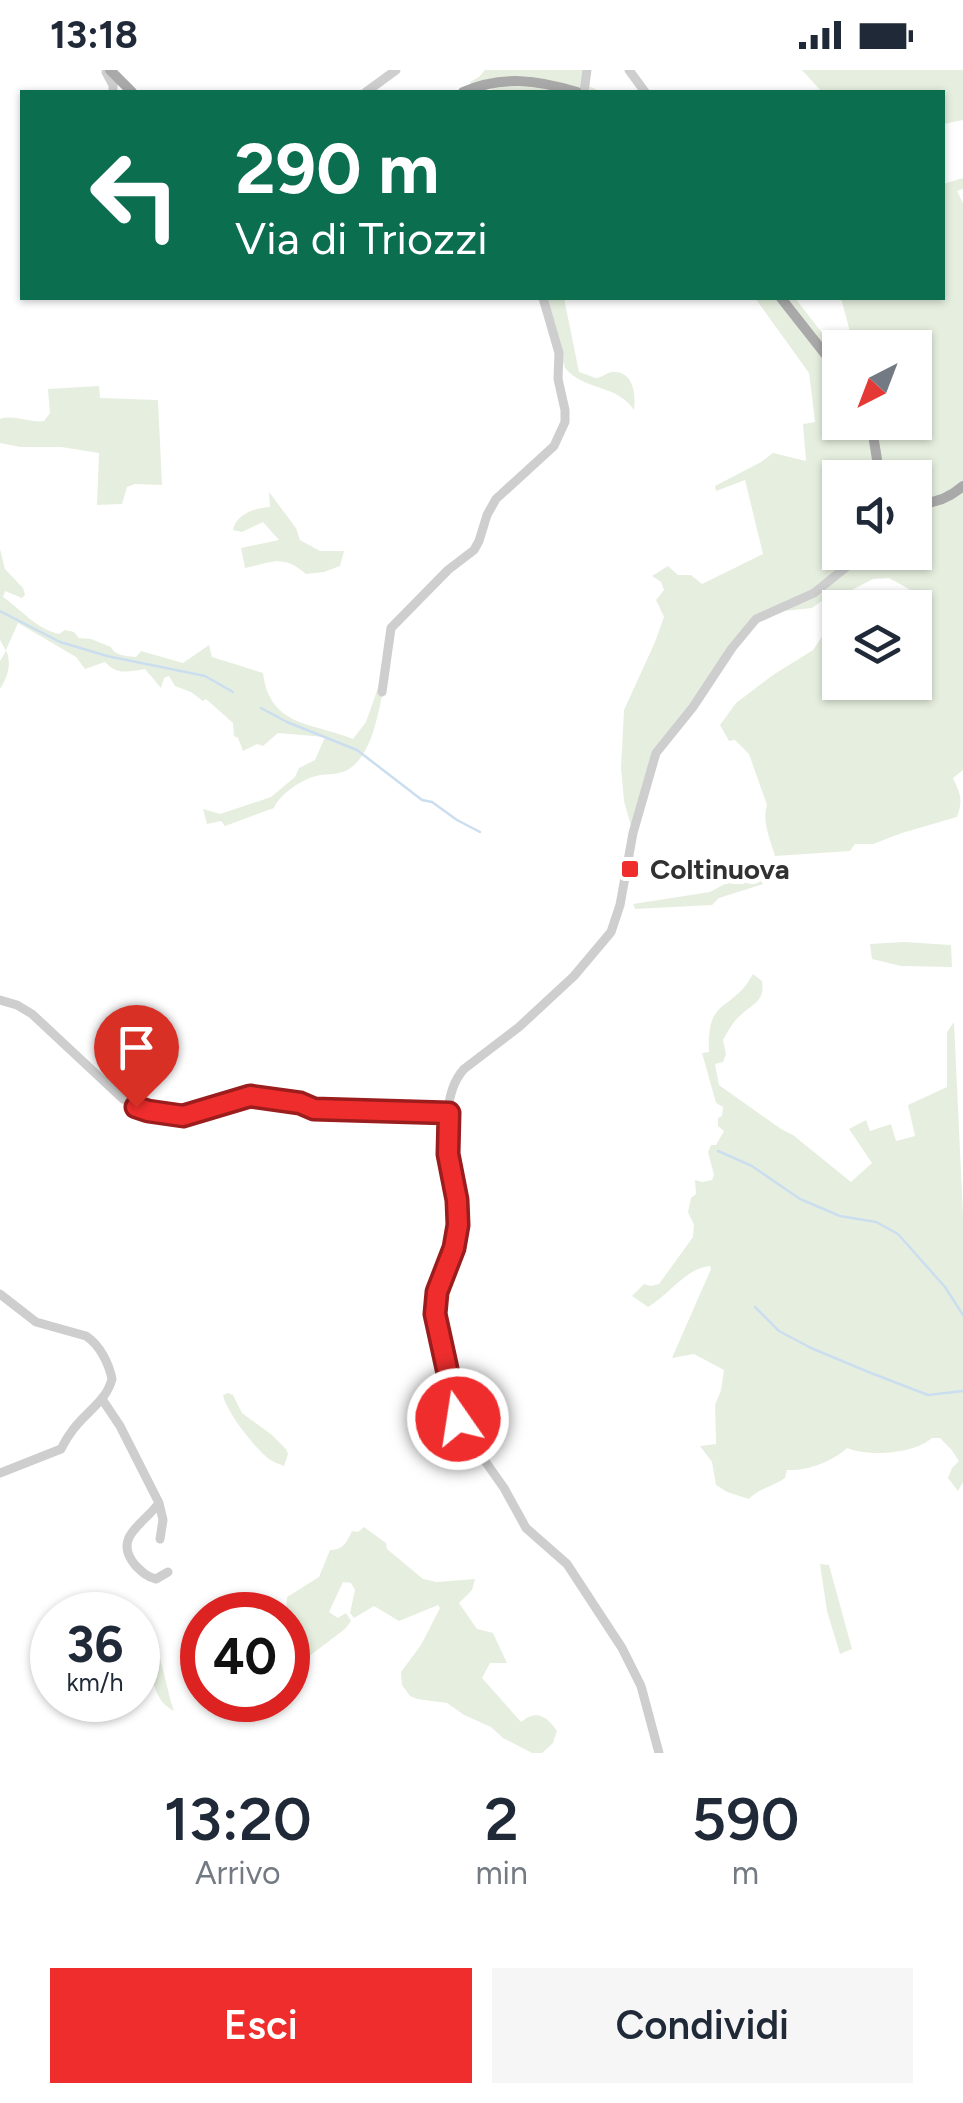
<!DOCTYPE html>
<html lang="it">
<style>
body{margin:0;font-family:Figtree,sans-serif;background:#f6f6f7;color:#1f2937;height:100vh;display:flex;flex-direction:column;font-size:38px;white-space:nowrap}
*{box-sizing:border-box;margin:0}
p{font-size:32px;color:#747a83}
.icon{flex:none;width:55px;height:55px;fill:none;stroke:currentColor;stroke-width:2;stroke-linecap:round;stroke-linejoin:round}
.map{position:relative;height:1683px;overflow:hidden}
.panel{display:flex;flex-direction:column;background:#fff;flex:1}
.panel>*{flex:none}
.hud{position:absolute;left:20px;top:20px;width:925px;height:210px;border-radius:0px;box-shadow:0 2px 8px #0004;background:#0b6e4f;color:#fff;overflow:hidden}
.needle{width:65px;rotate:222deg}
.tools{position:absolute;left:822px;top:260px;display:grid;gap:20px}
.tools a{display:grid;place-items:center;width:110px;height:110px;border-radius:0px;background:#fff;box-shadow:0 2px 8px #0004;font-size:50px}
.speed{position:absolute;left:30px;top:1522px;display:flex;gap:20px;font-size:50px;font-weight:700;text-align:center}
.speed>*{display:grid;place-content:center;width:130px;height:130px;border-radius:50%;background:#fff;box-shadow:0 2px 8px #0004;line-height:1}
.speed small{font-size:25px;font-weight:400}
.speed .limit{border:15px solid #d22;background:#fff;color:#111}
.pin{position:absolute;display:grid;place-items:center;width:85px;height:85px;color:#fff;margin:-102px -42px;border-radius:50% 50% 50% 0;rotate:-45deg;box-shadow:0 0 10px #0007}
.pin .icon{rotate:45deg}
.me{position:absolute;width:110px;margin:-55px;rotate:347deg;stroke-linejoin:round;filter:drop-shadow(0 0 8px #0008)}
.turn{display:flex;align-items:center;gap:35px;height:210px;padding:0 50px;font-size:45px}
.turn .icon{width:130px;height:130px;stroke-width:2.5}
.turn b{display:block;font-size:70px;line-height:85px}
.eta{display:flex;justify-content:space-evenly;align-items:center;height:170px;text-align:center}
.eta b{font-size:60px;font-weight:600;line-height:70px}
.primary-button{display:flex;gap:20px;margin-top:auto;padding:20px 50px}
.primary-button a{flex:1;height:115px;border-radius:0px;background:#ef2d2d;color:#fff;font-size:40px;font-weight:600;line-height:115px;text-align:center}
.primary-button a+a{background:#f6f6f7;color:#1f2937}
.status{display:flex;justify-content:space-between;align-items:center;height:70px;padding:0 50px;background:#fff;direction:ltr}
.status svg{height:28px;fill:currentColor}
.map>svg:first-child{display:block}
</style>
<div class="status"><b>13:18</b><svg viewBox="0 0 49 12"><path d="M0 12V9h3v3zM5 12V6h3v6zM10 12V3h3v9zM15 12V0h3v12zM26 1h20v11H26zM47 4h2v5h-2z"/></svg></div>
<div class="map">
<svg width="963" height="1683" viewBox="0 0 963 1683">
<rect width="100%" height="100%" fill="#fff"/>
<path fill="#e6efdf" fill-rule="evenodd" d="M485 0H587L586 15 602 22H494L488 13 472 19 470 12 479 7Z
M802 0H963V50L943 54 942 22H822Z
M963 108V119L957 121 963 133V700L953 708C961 725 963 730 957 747L902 763 873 774H855L850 781 775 786C770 769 762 752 767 735L749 684 735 670 729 671 720 655 736 633 773 605 813 580 834 549 840 556V612H915V538L904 537 908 535 909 519 889 508 873 509 846 523 823 530 812 538 766 543 756 550 656 683 633 763 624 731 621 698 624 640 655 572 664 547 656 530 664 520 661 512 652 506 668 496 678 505H691L702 514 763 484 745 410 716 421 715 416 761 392 773 383 806 391 803 354 815 352 809 303 755 228H795L840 286V352H915V278L854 277 841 228H942L943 207 945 206 942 203 943 114ZM840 408H915V426L926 430 928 435 915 451V482L907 483 898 494 877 495 863 482H840Z
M543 228H564L579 302C580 302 595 308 596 308 601 308 606 303 612 302 634 300 636 325 634 340 617 314 584 321 565 298Z
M99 316 100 328 158 330 162 415 135 414 127 417 122 434 97 435 99 383 61 377H20L0 373V349C13 344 30 353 44 351L50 343 48 319Z
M269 422 296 458 300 470 320 481H344L340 496 324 502 306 504C283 484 273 492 245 498L241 478 279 470 263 452 242 462 233 460C236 444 255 438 270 437Z
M0 479 5 499 23 518 25 525 22 528 5 521 3 527C22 540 35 558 59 564L65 560 74 562 79 568 91 569 111 577C115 586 127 586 136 587L141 581 183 593 209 575 212 587 263 603C270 657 311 652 353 669L366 652 379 615 385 609C380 635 374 679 353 696 342 706 329 703 316 706 302 709 279 725 274 738L225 756 221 751 207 754 203 739 220 744 271 727 295 707 299 698 315 690 325 667 278 663 263 676 257 674 243 681 238 668 234 666 233 653 206 629 203 631 191 622 175 616 169 606 164 608 161 618 145 599C129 602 116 605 105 592L85 599 76 587 18 553 6 580C12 593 8 607 0 619V591L6 581 0 570Z
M772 806 785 807 719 828 712 835 635 839 633 834 710 822 736 808Z
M904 872 951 875 952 897 901 896 872 889 870 874Z
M753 904 762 911C765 930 755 933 743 943 734 950 728 961 723 970L726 984 723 992 715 994 719 1015 781 1059 793 1065 851 1112 872 1093 849 1059 866 1050 870 1061 891 1054 896 1071 915 1066 908 1035 947 1017V962L954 952 963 1145V1412L958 1421 948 1408 952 1398 959 1391 951 1379 940 1368H932C914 1384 869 1387 847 1378 832 1392 807 1401 787 1400L785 1408C774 1416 758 1419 749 1429L727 1422 716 1415 712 1392 700 1376 716 1374 715 1335 721 1320 724 1300 694 1284 672 1288 711 1199 710 1196C686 1198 669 1225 648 1237L632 1226 644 1214 651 1216 659 1214 693 1167 694 1155 688 1142 691 1128 696 1124 695 1110 702 1112 712 1110 714 1105 708 1082 711 1075H716L724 1061 718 1056V1048L722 1046 723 1037 716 1033 702 983 709 982C706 926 732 943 753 904Z
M228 1323 233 1325 242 1343 272 1365 286 1379 288 1384 284 1396C281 1395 271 1391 269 1389 254 1377 227 1343 223 1325Z
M364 1457 386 1473 387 1479 423 1509 437 1512 475 1509 472 1520 459 1533 477 1559 493 1563 507 1593H490L482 1608 521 1652C536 1639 547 1646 557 1661L553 1673 542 1683H532L503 1668 491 1657 464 1645 447 1633 417 1629 410 1626 402 1615 401 1602 421 1575 440 1538 438 1535 399 1551 374 1536 354 1548 350 1543 355 1520 351 1513 343 1512 329 1542 338 1548 346 1543 351 1551 345 1559 308 1587 302 1589 286 1542 287 1527 319 1507 330 1480C344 1480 347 1471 352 1461L358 1462Z
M820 1494 829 1495 852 1579 840 1584 827 1541Z
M138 1545C160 1567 164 1612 174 1641 154 1631 154 1611 147 1591L142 1589 138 1591V1577L144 1575 142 1568 138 1564Z"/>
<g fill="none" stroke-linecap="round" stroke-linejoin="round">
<path stroke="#cbdeef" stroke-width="2.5" d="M0 541 60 572 107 586 205 606 233 622
M261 638 287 652 357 680 422 730 432 732 457 750 480 762
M718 1081 752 1096 800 1129 840 1146 876 1152 898 1164 945 1217 963 1245
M755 1237 779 1261 811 1278 871 1303 928 1325 963 1321"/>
<path stroke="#cecece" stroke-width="9" d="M629 0 645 22
M106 2 113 15V22
M366 22 396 0
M584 22 587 0
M382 622 391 558 448 500 474 480 479 471 487 445 496 429 554 376 565 352V340L558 309 559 283 543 228
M0 930 17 935 32 944 123 1029 148 1041 183 1046 249 1026 300 1033 314 1039 449 1043
M0 1224 36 1252 86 1266C100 1275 109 1294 112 1309 106 1333 82 1344 70 1364 66 1369 64 1374 61 1379L0 1403
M102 1329 120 1356 159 1433 163 1450 160 1469
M159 1433C144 1454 112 1467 135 1495 142 1502 147 1507 156 1509L168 1502
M659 1683 641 1616 622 1578 567 1494 526 1458 504 1418 461 1357 458 1349C451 1327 447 1304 443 1281 440 1269 436 1256 435 1244 434 1213 456 1186 458 1155 460 1110 430 1037 464 999L519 957 574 906 611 862 620 835 633 763 656 683 693 637 732 578 756 549 814 523 865 482"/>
<path stroke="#a9a9a9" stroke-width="10" d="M110 0 132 22
M463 22C502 5 538 10 577 22
M781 228 840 303
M871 352 879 402 882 408
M915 432C933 435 949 428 963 416"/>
</g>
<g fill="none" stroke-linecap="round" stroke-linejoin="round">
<g stroke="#9b1d1d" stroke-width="25">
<path id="route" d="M136 1037 148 1041 183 1046 250 1026 300 1033 314 1039 449 1043 448 1084 457 1130 458 1155 454 1178 437 1222 435 1244 458 1349"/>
</g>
<use href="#route" stroke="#ef2d2d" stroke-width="18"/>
</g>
<rect fill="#ef2d2d" stroke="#fff" stroke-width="4" x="620" y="789" width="20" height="20" rx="5"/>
<g text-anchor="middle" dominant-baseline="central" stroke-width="10" stroke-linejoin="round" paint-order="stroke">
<g font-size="28" font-weight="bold" fill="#313131" stroke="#fff" text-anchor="start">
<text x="650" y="799">Coltinuova</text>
</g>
</g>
</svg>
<div class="tools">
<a><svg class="needle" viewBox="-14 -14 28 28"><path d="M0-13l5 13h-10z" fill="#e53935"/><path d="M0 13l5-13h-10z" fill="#747a83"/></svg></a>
<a><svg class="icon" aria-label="sound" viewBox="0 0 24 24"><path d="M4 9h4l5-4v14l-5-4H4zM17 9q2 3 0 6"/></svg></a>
<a><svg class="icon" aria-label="layers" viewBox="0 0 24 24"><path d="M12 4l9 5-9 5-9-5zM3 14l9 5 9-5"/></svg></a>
</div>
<div class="speed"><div>36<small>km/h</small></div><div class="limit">40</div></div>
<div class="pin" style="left:136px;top:1037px;background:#d93025"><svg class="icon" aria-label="arrive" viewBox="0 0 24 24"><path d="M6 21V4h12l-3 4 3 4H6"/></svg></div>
<svg class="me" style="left:458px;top:1349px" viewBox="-20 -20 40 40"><circle r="17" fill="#ef2d2d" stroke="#fff" stroke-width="3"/><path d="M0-11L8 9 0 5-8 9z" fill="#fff"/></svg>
<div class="hud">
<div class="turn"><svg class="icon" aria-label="left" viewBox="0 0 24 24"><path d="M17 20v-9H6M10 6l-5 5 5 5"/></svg><div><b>290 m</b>Via di Triozzi</div></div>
</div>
</div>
<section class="panel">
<div class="eta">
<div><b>13:20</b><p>Arrivo</p></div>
<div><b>2</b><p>min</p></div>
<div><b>590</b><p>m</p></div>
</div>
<div class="primary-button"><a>Esci</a><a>Condividi</a></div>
</section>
